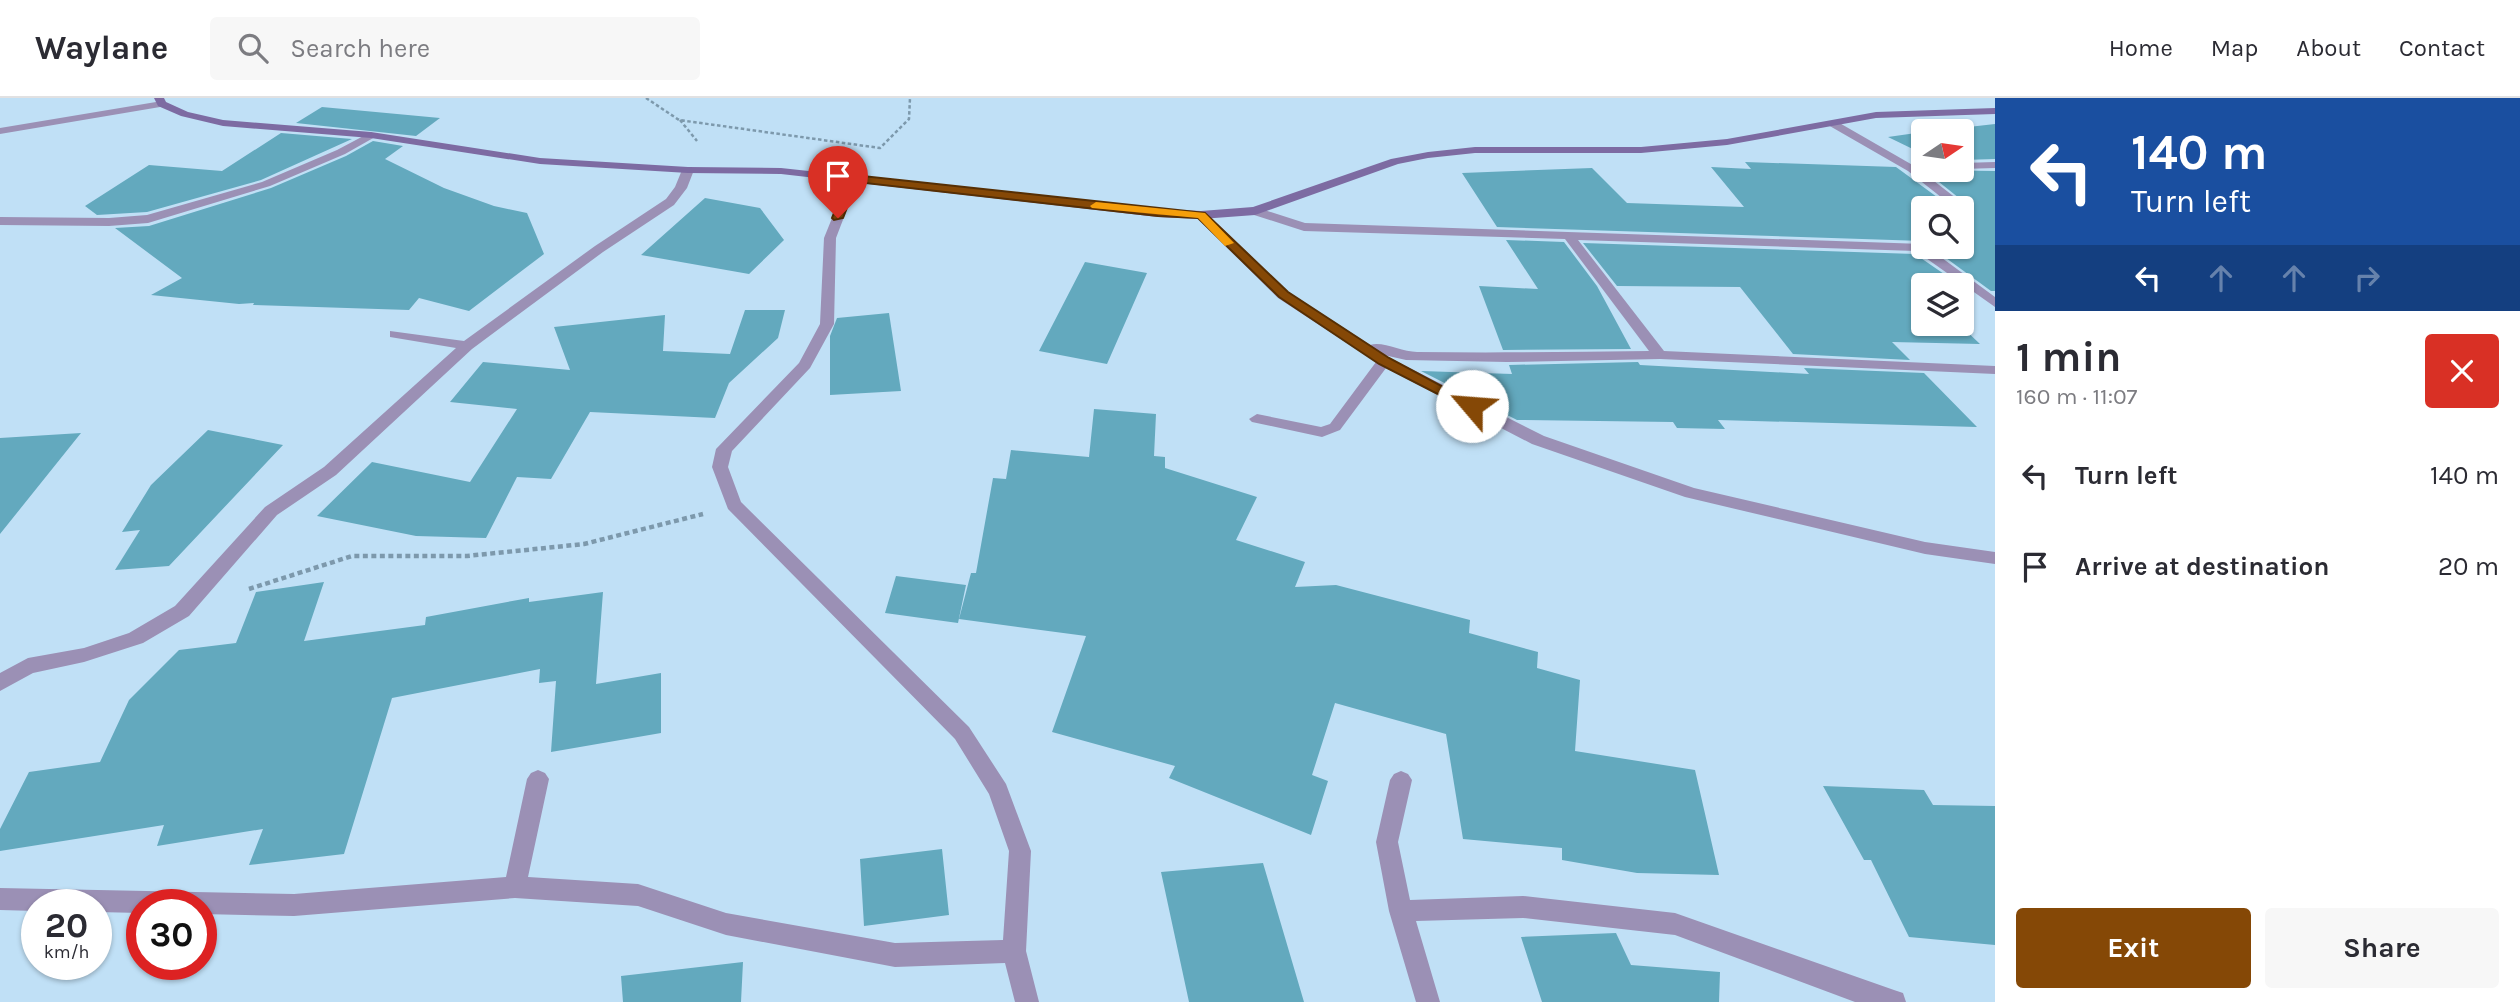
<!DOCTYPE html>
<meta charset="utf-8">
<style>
body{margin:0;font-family:Karla,sans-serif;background:#f7f7f7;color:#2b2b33;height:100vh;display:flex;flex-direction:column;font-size:26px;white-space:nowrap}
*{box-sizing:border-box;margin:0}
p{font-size:23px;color:#7c7c81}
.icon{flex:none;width:38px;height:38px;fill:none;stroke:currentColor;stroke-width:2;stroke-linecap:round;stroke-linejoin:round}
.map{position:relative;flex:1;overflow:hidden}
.details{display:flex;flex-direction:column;background:#fff;width:525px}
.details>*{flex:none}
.hud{background:#1a4fa0;color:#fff;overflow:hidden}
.needle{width:46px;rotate:77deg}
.controls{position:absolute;left:1911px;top:21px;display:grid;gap:14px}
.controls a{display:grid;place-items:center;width:63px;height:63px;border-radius:7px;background:#fff;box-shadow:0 2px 5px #0004;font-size:35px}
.speed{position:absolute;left:21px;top:791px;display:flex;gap:14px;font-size:35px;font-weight:700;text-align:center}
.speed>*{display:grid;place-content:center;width:91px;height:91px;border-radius:50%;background:#fff;box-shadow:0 2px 5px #0004;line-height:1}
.speed small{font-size:18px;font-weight:400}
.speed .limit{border:10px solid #d22;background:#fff;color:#111}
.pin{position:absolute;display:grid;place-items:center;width:60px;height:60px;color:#fff;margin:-72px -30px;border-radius:50% 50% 50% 0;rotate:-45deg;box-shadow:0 0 7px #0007}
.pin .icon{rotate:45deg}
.me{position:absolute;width:77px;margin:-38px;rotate:297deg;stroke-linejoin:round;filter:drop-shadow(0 0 5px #0008)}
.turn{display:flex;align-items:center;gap:24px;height:147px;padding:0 21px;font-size:32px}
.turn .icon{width:91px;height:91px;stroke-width:2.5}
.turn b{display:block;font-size:49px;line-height:60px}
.lanes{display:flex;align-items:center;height:66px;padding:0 21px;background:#0003;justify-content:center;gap:35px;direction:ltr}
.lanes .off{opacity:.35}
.round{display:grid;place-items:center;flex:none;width:74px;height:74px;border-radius:7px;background:#f7f7f7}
.head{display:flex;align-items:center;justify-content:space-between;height:119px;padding:0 21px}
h1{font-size:42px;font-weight:700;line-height:52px}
.primary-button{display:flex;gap:14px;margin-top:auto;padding:14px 21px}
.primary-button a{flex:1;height:80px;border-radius:7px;background:#854806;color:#fff;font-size:28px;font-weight:700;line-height:80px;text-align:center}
.primary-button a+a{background:#f7f7f7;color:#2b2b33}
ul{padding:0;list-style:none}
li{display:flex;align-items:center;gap:21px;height:91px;padding:0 21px}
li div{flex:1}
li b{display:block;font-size:26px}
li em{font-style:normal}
header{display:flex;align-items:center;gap:42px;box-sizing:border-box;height:98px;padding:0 35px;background:#fff;border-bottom:2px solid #e1e1e2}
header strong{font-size:33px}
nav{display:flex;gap:38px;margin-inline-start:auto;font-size:24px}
.search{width:490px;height:63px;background:#f7f7f7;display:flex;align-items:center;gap:18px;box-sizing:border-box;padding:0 24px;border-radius:7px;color:#7c7c81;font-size:26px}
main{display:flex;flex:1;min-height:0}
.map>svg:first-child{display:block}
</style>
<header>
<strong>Waylane</strong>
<div class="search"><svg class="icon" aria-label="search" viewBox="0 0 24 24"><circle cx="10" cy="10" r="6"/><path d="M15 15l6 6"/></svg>Search here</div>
<nav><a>Home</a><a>Map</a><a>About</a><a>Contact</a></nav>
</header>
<main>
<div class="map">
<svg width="1995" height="904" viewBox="0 0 1995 904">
<rect width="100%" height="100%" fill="#c0e0f6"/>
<path fill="#63a9be" d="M322 9 440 20 416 38 296 25Z
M1995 26V61L1962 62V33H1933Z
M1923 34V56L1888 39Z
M281 35 352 41 261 82 147 114 97 117 85 108 149 67 222 73Z
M373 43 403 48 385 61 444 90 494 108 527 115 544 156 469 213 419 200 409 212 253 207 254 205 239 206 151 197 182 180 115 130 149 128 271 90 346 58Z
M1745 64 1896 69 1952 110 1964 104 1924 72 1995 73V193H1991L1931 149H1962V110H1923V143L1497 129 1462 75 1592 70 1627 105 1744 109 1711 69 1751 71Z
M705 100 760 110 784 142 749 176 641 157Z
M1506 142 1564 144 1597 188 1631 251 1503 252 1479 188 1538 191Z
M1583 145 1915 156 1960 187 1920 188 1923 191V226H1959L1980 246 1892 244 1910 262 1793 256 1740 189 1617 188Z
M1085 164 1147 175 1107 266 1039 253Z
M745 212H785L778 240 729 285 715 320 590 314 551 381 517 379 486 440 416 438 317 418 372 364 470 384 517 311 450 304 483 264 570 272 554 229 665 217 663 253 730 256Z
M889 215 901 293 830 297V238L837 220Z
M1638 264 1640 267 1809 276 1804 270 1924 275 1977 329 1718 322 1725 331 1677 330 1673 324 1517 322 1421 273 1512 276 1509 267Z
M1094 311 1156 316 1154 358 1165 359V370L1257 399 1236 442 1305 464 1295 489 1336 487 1470 522 1469 535 1538 554 1537 570 1580 582 1575 653 1695 672 1719 777 1637 775 1562 762V750L1463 741 1446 636 1335 605 1312 677 1328 683 1311 737 1169 680 1175 668 1052 634 1086 538 959 521 971 475H976L993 380 1006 381 1011 352 1089 359Z
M208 332 283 347 169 468 115 472 140 432 122 434 151 387Z
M81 335 0 436V340Z
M896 478 966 487 958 525 885 515Z
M324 484 304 543 425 527 426 519 529 500V504L603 494 596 586 661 575V635L551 654 556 583 539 585 540 571 392 600 344 756 249 767 263 731 157 748 164 727 0 753V731L29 674 100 664 129 602 179 552 236 545 256 494Z
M1823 688 1924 692 1933 707 1995 708V847L1909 839 1871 762H1864Z
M942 751 949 817 864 828 860 761Z
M1263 765 1304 904H1189L1161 774Z
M1616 835 1631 867 1720 874 1719 904H1542L1521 839Z
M743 864 741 904H623L621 878Z"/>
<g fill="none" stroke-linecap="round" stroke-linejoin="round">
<path stroke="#7d99ac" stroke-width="2.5" stroke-dasharray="3.5 2.5" stroke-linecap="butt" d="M646 0 679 22 880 50 909 21 910 0
M680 22 697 43"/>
<path stroke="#7d99ac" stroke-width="4.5" stroke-dasharray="5 3.5" stroke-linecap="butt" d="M249 491 352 458H467L584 446 703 416"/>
<path fill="#9b90b5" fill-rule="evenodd" d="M162 3 166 4V8L0 36V30Z
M1828 23H1836L1916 69 1961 104 1951 107 1908 73 1828 27Z
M371 34 376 37 375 39 345 56 270 88 148 125 109 128 0 127V119L109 120 147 117 262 84 337 52Z
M1995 64V70L1962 71V65Z
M688 69 694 72 687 90 674 107 603 154 472 251 336 377 277 417 189 518 143 545 84 564 33 575 0 593V575L28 560 84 550 129 535 175 508 265 409 324 369 456 250 390 239V233L464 243 595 148 666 101 675 89 682 72Z
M849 78 859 80 836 140 834 226 810 270 732 353 728 369 741 404 969 629 1006 686 1031 753 1026 853 1039 904H1015L1005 865 895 869 726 837 638 808 515 800 294 818 201 816V807H142V815L96 814V807H37V813L0 812V790L294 796 506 779 527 681 531 675 538 672 545 675 549 681 528 779 638 786 726 815 895 845 1003 842 1009 753 989 696 955 641 728 411 712 369 716 351 799 265 820 226 824 140Z
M1255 109 1305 125 1923 146 1995 199V209L1916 153 1578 142 1664 253 1995 268V276L1660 261 1507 264 1406 262 1384 257 1544 338 1694 390 1925 444 1995 454V466L1925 456 1685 399 1532 346 1386 270 1340 332 1322 339 1252 324 1249 321 1257 316 1321 329 1330 326 1376 264 1278 200 1197 120V114H1205L1288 194 1370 247C1383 243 1402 254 1417 254 1495 255 1572 254 1649 253L1565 141 1304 133 1251 116V110Z
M1401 673 1408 676 1412 682 1398 744 1410 802 1523 798 1675 815 1894 892 1903 895 1906 904H1855L1675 837 1523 820 1416 823 1440 904H1416L1389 813 1376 744 1390 682 1394 676Z"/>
<path fill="#7d6ba2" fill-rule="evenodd" d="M154 0H164L166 4 188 14 223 22 371 34 540 60 688 69 781 70 1158 111 1201 113 1253 109 1391 61 1428 54 1475 49H1641L1727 41 1876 14 1995 10V16L1876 20 1727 47 1641 55H1475L1428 60 1398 66 1255 117 1201 121 1158 119 781 76 688 75 540 66 371 40 223 28 181 18 158 8Z"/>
</g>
<path fill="#854806" stroke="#562f04" stroke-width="2" d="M853 77 1205 115 1288 194 1389 260 1479 308 1472 313 1467 311 1379 266 1279 199 1198 120 1158 118 857 84 843 120 834 122 832 120 848 80Z"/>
<path fill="#f59e0b" d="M1096 104 1205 115 1234 145 1225 148 1198 120 1092 110 1090 108Z"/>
</svg>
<div class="controls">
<a><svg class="needle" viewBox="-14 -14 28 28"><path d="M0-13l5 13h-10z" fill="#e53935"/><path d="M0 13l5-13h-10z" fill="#7c7c81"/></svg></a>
<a><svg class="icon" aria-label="search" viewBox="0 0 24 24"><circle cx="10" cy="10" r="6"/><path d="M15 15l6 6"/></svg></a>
<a><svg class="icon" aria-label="layers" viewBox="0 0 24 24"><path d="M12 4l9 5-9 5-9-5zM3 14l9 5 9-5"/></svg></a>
</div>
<div class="speed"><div>20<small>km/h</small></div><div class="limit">30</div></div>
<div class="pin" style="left:838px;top:120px;background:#d93025"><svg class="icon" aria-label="arrive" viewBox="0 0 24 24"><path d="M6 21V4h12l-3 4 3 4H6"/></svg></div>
<svg class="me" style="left:1472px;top:308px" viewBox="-20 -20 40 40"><circle r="19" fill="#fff"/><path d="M0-13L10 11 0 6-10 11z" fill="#854806"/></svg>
</div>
<section class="details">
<div class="hud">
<div class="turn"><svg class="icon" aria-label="left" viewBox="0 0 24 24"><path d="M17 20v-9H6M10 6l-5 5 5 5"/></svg><div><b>140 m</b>Turn left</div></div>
<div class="lanes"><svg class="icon" aria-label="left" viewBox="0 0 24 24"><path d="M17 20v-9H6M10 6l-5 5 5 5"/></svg><svg class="icon off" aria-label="ahead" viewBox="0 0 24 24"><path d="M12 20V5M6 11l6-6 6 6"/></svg><svg class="icon off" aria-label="ahead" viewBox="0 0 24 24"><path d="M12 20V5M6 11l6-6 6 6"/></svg><svg class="icon off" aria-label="right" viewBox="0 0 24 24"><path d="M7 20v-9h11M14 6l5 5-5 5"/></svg></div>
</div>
<div class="head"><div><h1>1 min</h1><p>160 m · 11:07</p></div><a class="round" style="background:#d93025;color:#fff"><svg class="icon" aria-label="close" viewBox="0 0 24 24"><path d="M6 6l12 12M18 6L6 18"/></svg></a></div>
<ul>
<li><svg class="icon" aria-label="left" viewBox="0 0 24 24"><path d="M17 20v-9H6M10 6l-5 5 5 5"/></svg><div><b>Turn left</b></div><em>140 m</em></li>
<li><svg class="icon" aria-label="arrive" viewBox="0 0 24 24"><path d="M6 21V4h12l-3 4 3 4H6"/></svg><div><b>Arrive at destination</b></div><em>20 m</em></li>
</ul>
<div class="primary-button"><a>Exit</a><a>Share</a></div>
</section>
</main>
